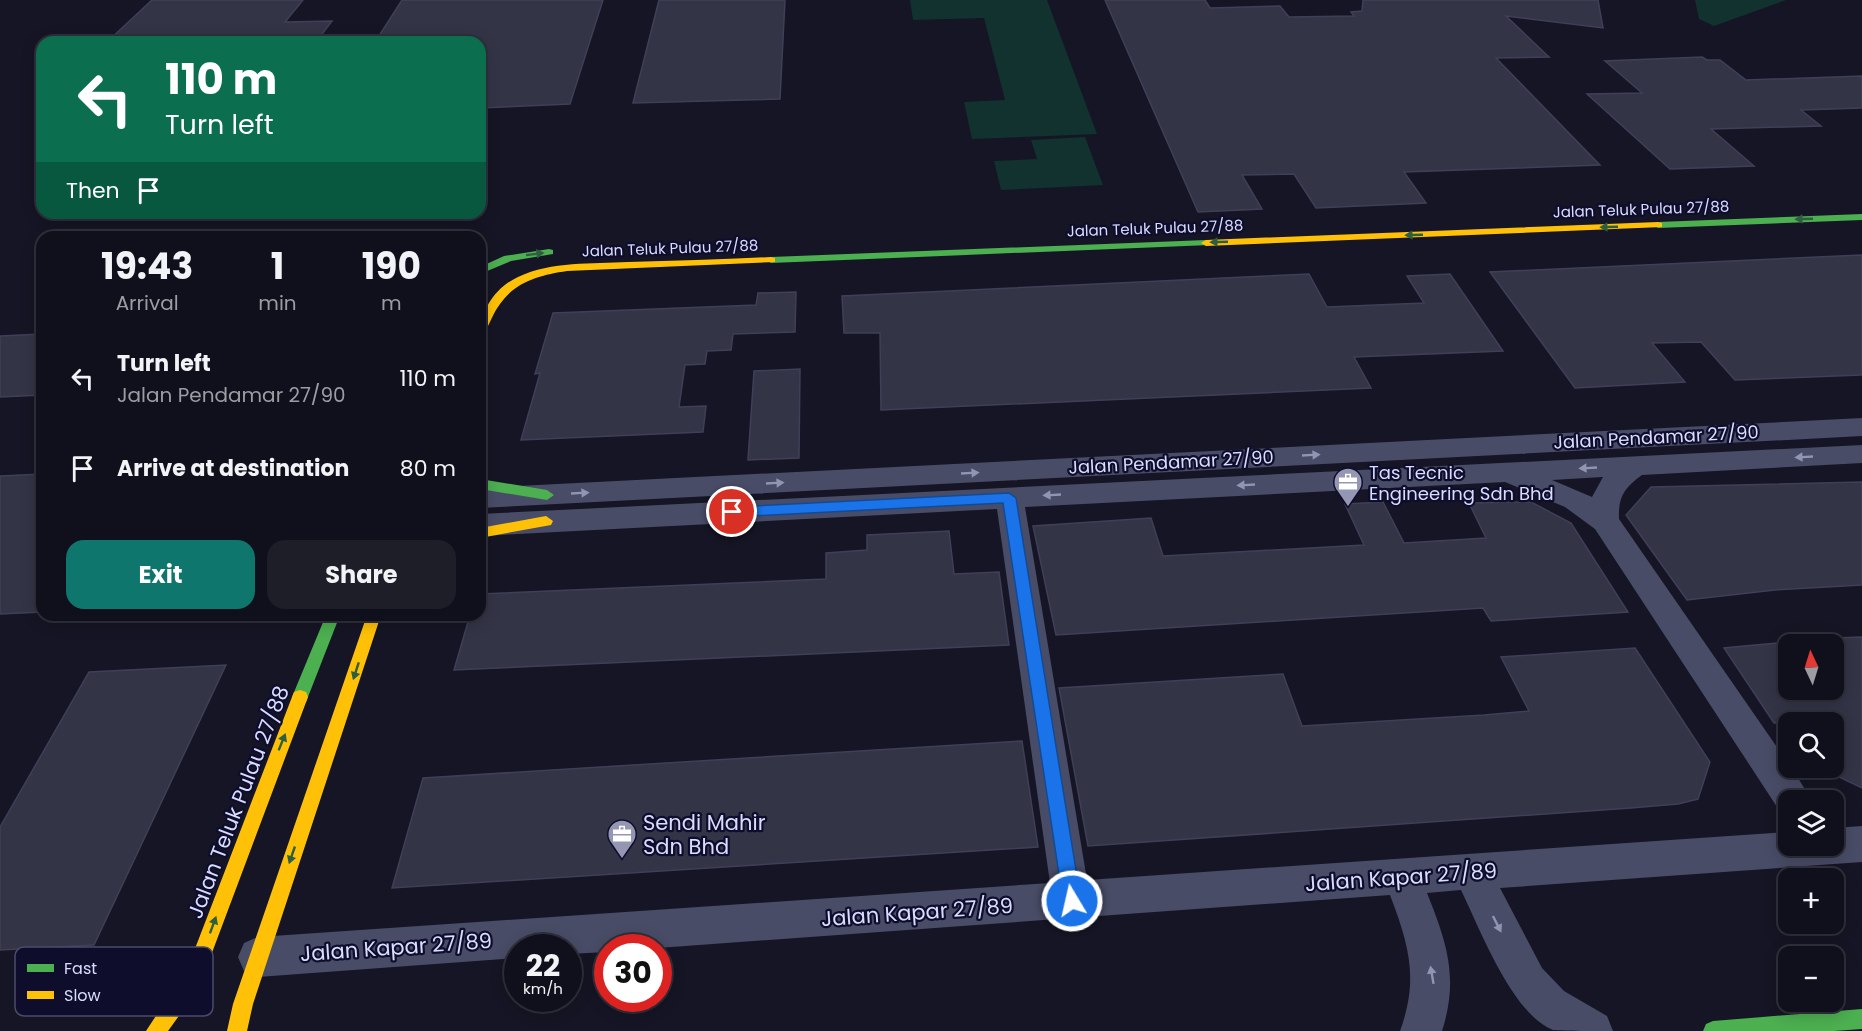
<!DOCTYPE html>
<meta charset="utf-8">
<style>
body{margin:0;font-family:Poppins,sans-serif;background:#1e1e29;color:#f1f3f6;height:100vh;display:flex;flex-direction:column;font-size:22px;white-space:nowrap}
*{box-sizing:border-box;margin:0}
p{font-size:20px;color:#9c9da3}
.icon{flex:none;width:33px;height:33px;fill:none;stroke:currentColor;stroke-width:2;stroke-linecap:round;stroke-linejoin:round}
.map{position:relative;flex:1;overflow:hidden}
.sheet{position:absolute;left:36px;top:231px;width:450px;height:390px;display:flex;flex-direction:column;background:#10101c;border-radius:18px;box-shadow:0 3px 15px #0003,0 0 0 2px #30303b}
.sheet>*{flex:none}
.banner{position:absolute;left:36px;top:36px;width:450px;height:183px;border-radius:18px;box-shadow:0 3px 15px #0003,0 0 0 2px #30303b;background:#0b6e4f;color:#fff;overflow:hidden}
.needle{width:39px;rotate:356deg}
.fabs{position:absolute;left:1778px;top:634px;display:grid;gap:12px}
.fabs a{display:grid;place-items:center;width:66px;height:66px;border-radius:12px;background:#10101c;box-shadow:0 3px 15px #0003,0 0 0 2px #30303b;font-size:30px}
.speed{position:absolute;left:504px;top:934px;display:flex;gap:12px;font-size:30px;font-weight:700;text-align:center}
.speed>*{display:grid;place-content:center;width:78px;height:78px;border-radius:50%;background:#10101c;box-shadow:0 3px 15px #0003,0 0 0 2px #30303b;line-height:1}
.speed small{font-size:15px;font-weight:400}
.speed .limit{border:9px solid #d22;background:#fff;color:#111}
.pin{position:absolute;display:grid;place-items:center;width:51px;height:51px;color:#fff;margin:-26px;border:3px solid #fff;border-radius:50%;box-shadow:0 2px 6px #0007}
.me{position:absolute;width:66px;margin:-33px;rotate:351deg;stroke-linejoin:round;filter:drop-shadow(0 0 4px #0008)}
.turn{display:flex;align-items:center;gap:21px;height:126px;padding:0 30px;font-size:27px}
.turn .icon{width:78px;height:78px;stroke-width:2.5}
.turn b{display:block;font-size:42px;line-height:51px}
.then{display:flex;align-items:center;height:57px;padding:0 30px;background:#0003;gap:12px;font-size:22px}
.eta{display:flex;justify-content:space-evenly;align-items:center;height:102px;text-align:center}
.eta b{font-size:36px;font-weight:700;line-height:42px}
.cta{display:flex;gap:12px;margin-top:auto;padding:12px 30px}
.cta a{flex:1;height:69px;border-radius:18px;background:#0f766e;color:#fff;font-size:24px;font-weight:700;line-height:69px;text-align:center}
.cta a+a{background:#1e1e29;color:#f1f3f6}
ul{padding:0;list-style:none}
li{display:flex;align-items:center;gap:18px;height:90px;padding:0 30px}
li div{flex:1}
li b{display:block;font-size:22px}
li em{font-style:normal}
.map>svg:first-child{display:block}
</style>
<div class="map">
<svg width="1862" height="1031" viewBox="0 0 1862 1031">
<rect width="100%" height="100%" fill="#151525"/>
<path fill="#11322e" d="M910 0H1047L1097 134 972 139 964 102 1005 100 984 18 913 20Z
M1695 0H1786L1714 26 1699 19Z
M1085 137 1103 185 1001 190 994 161 1037 159 1031 140Z"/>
<path fill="#333446" stroke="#403f58" stroke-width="1.5" d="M152 0H303L285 22 332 21 316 42H107Z
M402 0H603L570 104 480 108V42H375Z
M659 0H785L780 99 633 103Z
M1105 0H1205L1210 8 1280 6 1289 17 1354 16 1351 12 1362 11 1363 0H1598L1603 28 1506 16 1549 57 1496 58 1600 165 1404 172 1426 203 1316 208 1294 174 1242 175 1262 209 1198 212Z
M1702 57 1707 60H1720L1746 80 1862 76V108L1801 110 1821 126 1711 129 1754 166 1670 169 1587 94 1642 93 1605 61Z
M1862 255V375L1735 380 1701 342 1652 343 1685 382 1575 388 1490 272Z
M1309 274 1327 307 1424 303 1407 276 1450 274 1503 351 1354 357 1371 388 881 410 880 333H844L842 296Z
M796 292 795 332 733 334 731 350 707 351 705 364 685 365 679 407 706 406 703 432 521 440 540 373 535 374 553 313 756 305 758 293Z
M42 334V395L0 397V336Z
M800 369 799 458 748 460 754 371Z
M42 474V612L0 614V476Z
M1862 482V585L1775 590 1687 600 1626 515 1651 487Z
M1383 502 1404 543 1486 538 1469 503 1531 502 1571 523 1628 612 1491 621 1483 608 1056 635 1033 526 1151 518 1163 556 1364 545 1345 504Z
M949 531 954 574 999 572 1009 645 454 670 470 615H480V594L826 579V553L867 550V535Z
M1862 637V788L1833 774V723H1774L1724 648 1788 642V690H1833V638Z
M1635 648 1710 762 1698 799 1678 804 1631 808 1088 846 1059 688 1283 674 1302 726 1484 715 1529 711 1501 657Z
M226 665 94 945 0 950V827L89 672Z
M1022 741 1038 847 392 888 423 778Z"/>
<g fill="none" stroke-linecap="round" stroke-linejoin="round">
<path fill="#494c66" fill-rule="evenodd" d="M1862 418V436L480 508V488Z
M1862 445V463L1642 475C1624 488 1618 497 1619 519L1788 763V768H1792L1812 801H1788V815L1781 813 1595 529 1565 507 1505 482 1025 507 1087 880 1788 832V846H1833V828L1862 826V862L1500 888 1542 968 1564 991 1607 1016 1613 1031C1598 1031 1565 1031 1553 1030 1512 1014 1480 929 1461 890L1427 893C1447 943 1459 978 1442 1031H1400C1419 979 1409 945 1390 895L658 948H608V952L568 954V948H518V958L258 977 244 971 238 957 244 943 258 937 1050 883 997 509 480 536V514ZM1603 477 1592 497 1552 480Z"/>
<path fill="#4caf50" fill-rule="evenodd" d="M1862 214V220L1658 228 1653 225 1658 222Z
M1206 240 1210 241V245L771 263 766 260 771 257Z
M549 249 553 250V254L511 261 480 274V267L504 256Z
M480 479 547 490 554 495 547 500 480 489Z
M326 615H340L308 697 306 702 300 704 294 702 292 697Z
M1862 1009V1029L1834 1031H1703L1706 1024 1713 1021Z"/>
<path fill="#ffc107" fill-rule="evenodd" d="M1658 222 1662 223V227L1206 246 1201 243 1206 240Z
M771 257 775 258V262L567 271C541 275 516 281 500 304 493 313 490 324 484 333L480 335C480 310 496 287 518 277 552 261 592 264 628 262 676 261 723 259 771 257Z
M546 516 553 521 551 525 480 538V528Z
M367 615H381L253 1004 247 1031H227L233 1004Z
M300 690 306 692 308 697 210 958 181 1013 168 1031H146L167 999 196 946 292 697 294 692Z"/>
</g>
<defs><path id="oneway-solid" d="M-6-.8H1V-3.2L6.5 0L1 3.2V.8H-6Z" transform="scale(1.5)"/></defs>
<g fill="#2d5e3e">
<use href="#oneway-solid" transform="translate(1804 219) rotate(178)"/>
<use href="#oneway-solid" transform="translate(1609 227) rotate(178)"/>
<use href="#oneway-solid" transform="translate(1414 235) rotate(178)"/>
<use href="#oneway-solid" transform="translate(1219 242) rotate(178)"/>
<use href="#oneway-solid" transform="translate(535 254) rotate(-7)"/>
<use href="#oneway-solid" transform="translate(356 671) rotate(108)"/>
<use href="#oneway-solid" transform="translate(282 742) rotate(-68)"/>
<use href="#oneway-solid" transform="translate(292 855) rotate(109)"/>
<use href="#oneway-solid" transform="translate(213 925) rotate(-70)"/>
</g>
<g fill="#9194b2">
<use href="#oneway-solid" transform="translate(1311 455) rotate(-3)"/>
<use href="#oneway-solid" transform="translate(1804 457) rotate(177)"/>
<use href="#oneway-solid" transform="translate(1588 468) rotate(177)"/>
<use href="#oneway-solid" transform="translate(970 473) rotate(-3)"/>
<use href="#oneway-solid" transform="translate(775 483) rotate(-3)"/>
<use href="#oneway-solid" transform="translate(1246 485) rotate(177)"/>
<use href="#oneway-solid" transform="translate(580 493) rotate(-3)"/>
<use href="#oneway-solid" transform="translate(1052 495) rotate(177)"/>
<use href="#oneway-solid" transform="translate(1497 924) rotate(63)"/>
<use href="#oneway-solid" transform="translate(1432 975) rotate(-100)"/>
</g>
<path fill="#1a73e8" stroke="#114b97" stroke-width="1.5" d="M1009 493 1016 498 1081 901 1079 907 1072 910 1066 907 1063 901 1003 503 732 517 725 512 732 507Z"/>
<defs>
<g id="office-pin" transform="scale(1.5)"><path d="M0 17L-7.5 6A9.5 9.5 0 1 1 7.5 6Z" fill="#9496b3" stroke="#0e0e2c"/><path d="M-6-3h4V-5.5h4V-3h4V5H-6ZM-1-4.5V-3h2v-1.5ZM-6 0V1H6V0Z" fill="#fff"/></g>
</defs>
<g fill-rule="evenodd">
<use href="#office-pin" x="1348" y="482"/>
<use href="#office-pin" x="622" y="834"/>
</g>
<g text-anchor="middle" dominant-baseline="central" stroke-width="4.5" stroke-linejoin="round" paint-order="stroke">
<g font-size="15" fill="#d9dbff" stroke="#0e0e2c">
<text transform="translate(1641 209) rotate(-2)">Jalan Teluk Pulau 27/88</text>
<text transform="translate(1155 228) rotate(-2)">Jalan Teluk Pulau 27/88</text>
<text transform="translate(670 248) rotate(-2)">Jalan Teluk Pulau 27/88</text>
</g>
<g font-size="18" fill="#d9dbff" stroke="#0e0e2c">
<text transform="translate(1656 437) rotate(-3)">Jalan Pendamar 27/90</text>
<text transform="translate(1171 462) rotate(-3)">Jalan Pendamar 27/90</text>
</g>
<g font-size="18" fill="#d9dbff" stroke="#0e0e2c" text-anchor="start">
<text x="1369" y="472">Tas Tecnic<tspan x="1369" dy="21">Engineering Sdn Bhd</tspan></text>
</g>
<g font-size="21" fill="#d9dbff" stroke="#0e0e2c">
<text transform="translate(238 802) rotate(-69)">Jalan Teluk Pulau 27/88</text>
<text transform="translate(1401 877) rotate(-4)">Jalan Kapar 27/89</text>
<text transform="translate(917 912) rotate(-4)">Jalan Kapar 27/89</text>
<text transform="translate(396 947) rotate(-4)">Jalan Kapar 27/89</text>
</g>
<g font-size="21" fill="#d9dbff" stroke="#0e0e2c" text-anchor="start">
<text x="643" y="822">Sendi Mahir<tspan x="643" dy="24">Sdn Bhd</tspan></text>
</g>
</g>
<rect x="15" y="947" width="198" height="69" rx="9" fill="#0e0e2c" stroke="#4b4c6b" stroke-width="1.5"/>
<rect x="27" y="964" width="27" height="8" fill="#4caf50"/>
<rect x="27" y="991" width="27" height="8" fill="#ffc107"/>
<g font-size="16" fill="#d9dbff">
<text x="64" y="974">Fast</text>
<text x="64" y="1001">Slow</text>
</g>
</svg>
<div class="fabs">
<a><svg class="needle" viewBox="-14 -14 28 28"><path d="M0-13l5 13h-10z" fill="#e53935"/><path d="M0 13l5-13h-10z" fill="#9c9da3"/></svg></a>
<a><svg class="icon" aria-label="search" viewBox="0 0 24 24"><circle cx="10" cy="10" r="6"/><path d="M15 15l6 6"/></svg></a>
<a><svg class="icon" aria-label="layers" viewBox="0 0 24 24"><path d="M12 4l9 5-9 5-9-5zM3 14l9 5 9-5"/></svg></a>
<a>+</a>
<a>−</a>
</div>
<div class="speed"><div>22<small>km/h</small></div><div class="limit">30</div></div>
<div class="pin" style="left:732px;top:512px;background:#d93025"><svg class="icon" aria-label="arrive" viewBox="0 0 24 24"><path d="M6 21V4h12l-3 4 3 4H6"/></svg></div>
<svg class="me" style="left:1072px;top:901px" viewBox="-20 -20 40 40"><circle r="17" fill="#1a73e8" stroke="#fff" stroke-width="3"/><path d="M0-11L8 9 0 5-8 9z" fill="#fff"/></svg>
<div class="banner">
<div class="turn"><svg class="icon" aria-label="left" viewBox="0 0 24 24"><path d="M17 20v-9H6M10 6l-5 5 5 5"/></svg><div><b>110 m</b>Turn left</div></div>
<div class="then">Then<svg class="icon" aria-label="arrive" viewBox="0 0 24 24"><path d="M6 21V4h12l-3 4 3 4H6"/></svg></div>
</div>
<section class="sheet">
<div class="eta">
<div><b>19:43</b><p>Arrival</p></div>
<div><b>1</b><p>min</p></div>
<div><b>190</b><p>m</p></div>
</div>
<ul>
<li><svg class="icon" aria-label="left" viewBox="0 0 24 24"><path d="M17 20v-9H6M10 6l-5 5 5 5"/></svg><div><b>Turn left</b><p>Jalan Pendamar 27/90</p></div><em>110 m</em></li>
<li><svg class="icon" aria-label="arrive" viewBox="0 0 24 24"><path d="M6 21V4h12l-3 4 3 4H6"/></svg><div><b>Arrive at destination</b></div><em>80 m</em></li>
</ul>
<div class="cta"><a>Exit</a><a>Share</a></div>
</section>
</div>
